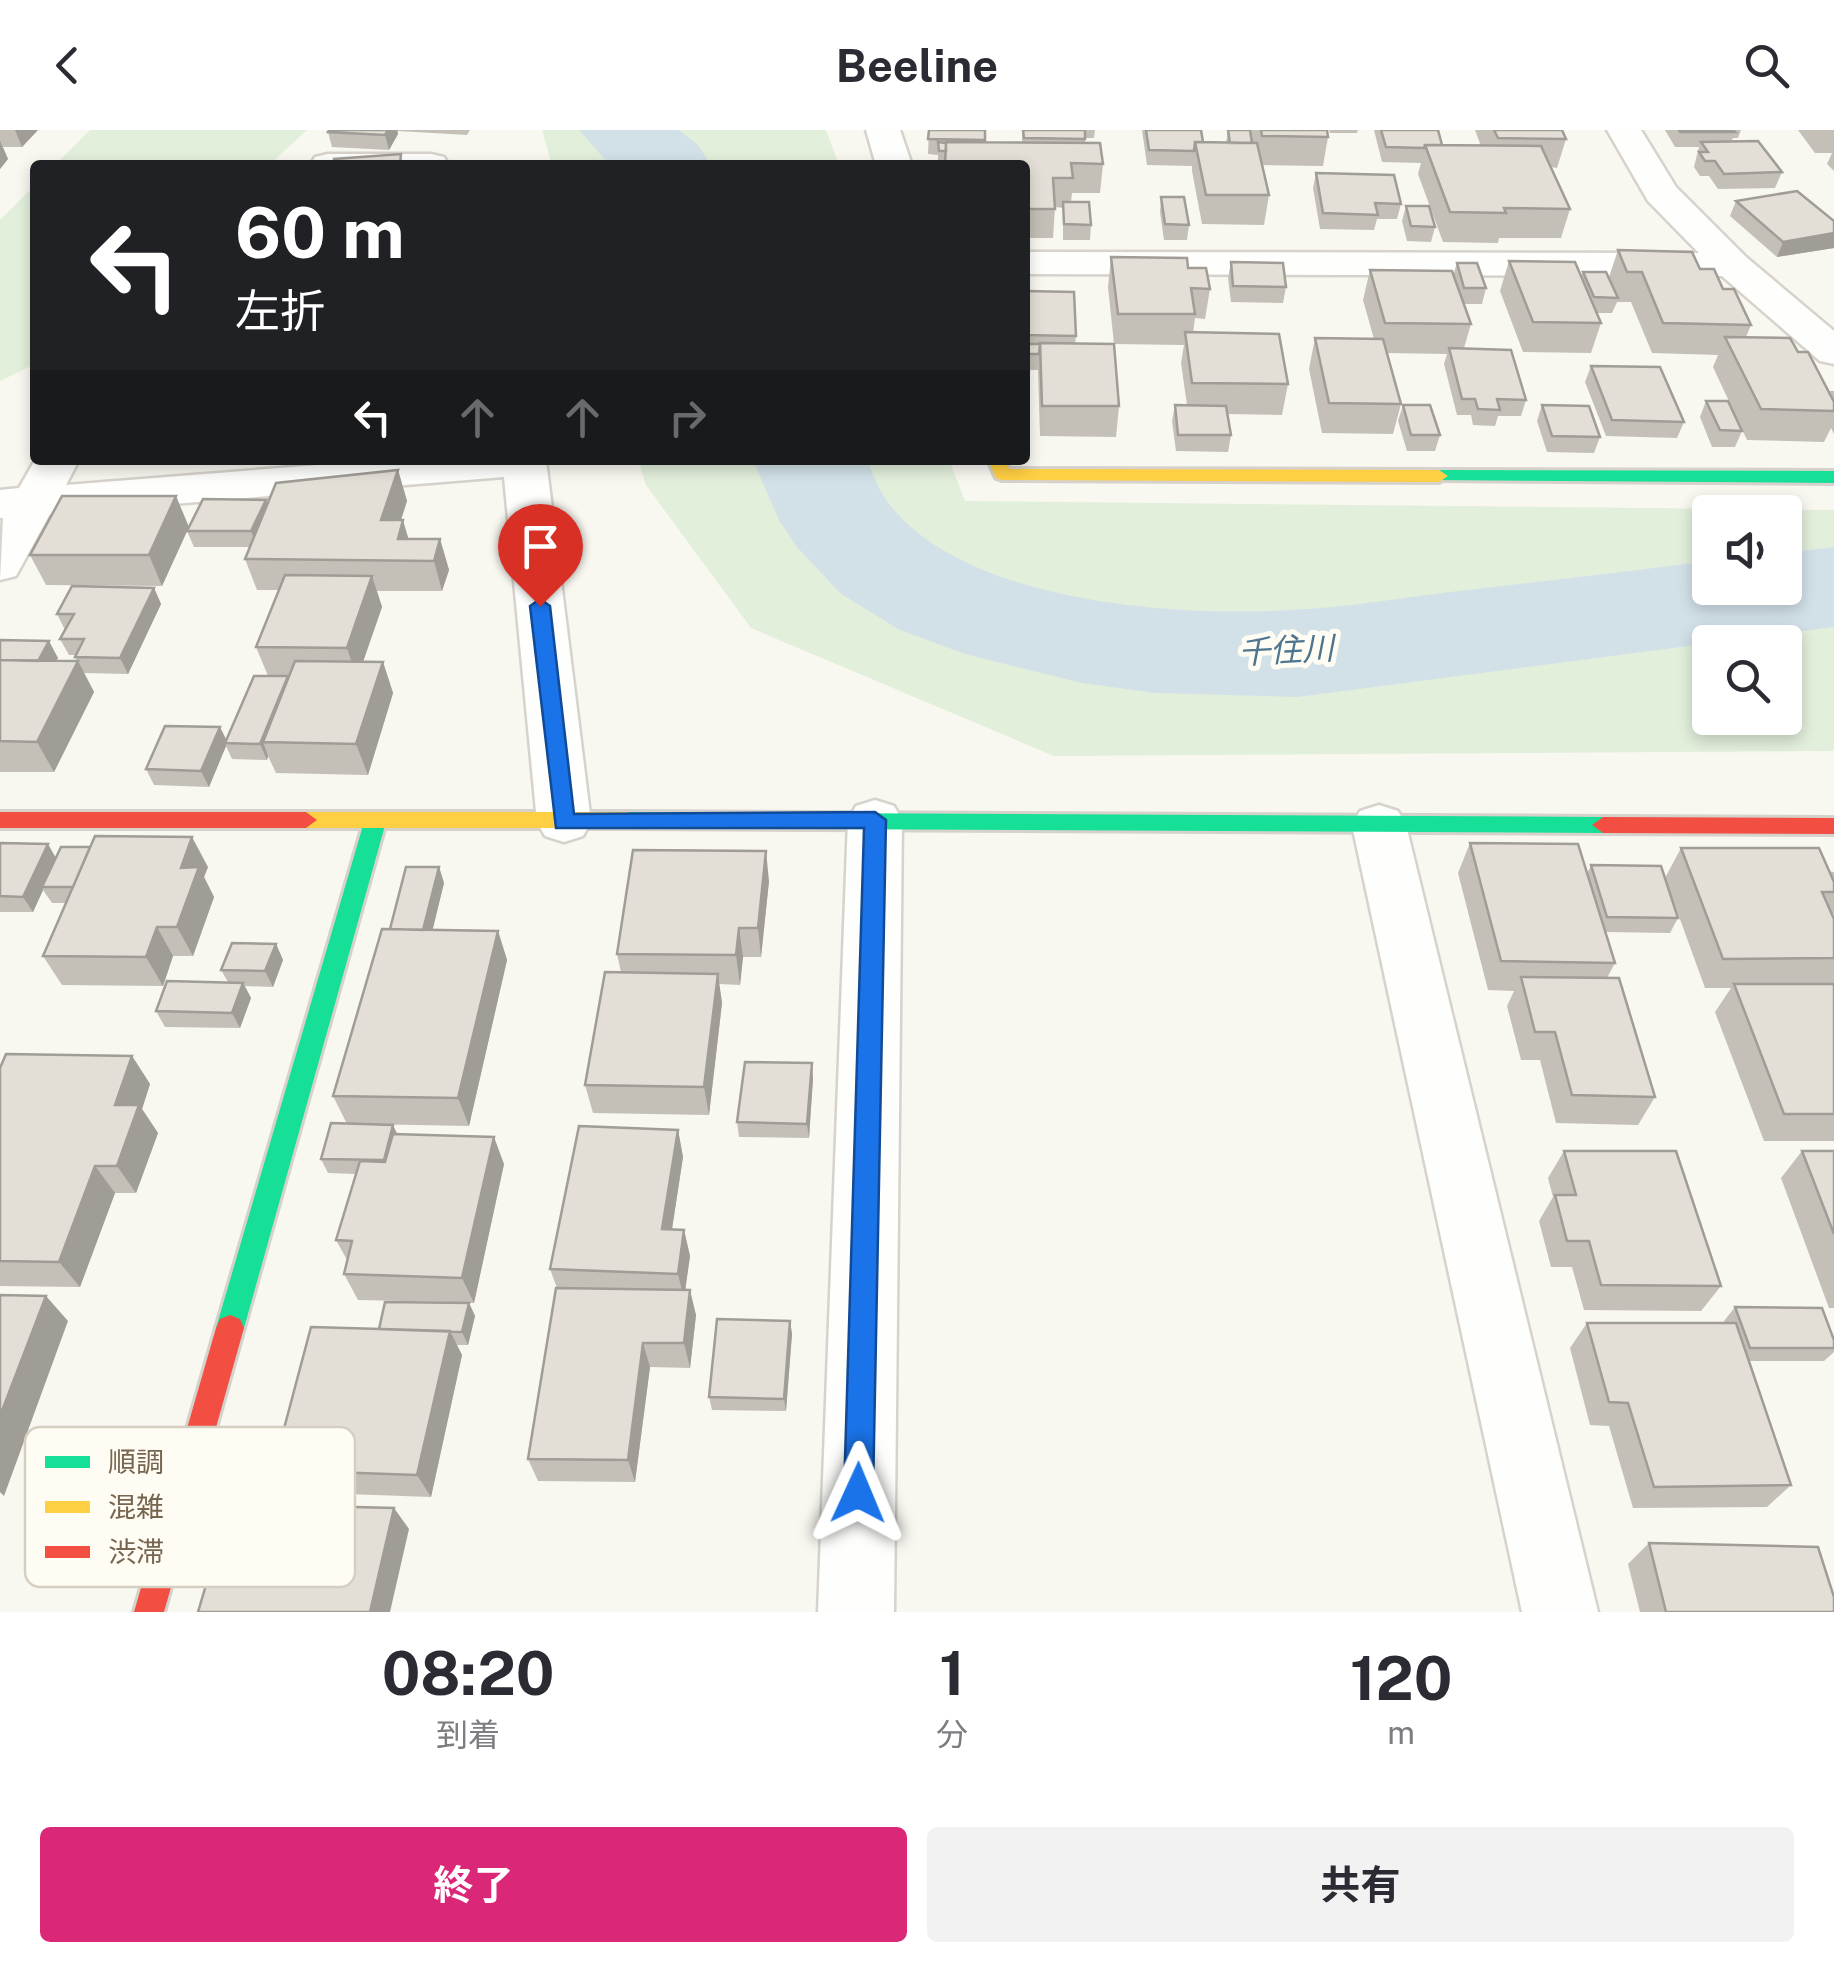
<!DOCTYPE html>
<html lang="ja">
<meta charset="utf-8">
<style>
body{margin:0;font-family:"Public Sans","Noto Sans JP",sans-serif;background:#f2f2f3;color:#2b2b33;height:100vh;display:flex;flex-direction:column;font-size:38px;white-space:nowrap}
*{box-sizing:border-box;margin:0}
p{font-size:32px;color:#7c7c81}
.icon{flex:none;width:55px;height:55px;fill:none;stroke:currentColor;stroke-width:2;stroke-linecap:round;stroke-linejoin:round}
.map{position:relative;height:1482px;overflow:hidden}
.panel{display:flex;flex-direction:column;background:#fff;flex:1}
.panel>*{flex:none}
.hud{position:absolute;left:30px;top:30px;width:1000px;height:305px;border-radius:10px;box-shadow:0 5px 15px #0003;background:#202124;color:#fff;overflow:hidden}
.tools{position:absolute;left:1692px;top:365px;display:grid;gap:20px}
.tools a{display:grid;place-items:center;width:110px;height:110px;border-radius:10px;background:#fff;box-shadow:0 5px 15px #0003;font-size:50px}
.pin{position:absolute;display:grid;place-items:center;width:85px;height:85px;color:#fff;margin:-102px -42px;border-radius:50% 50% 50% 0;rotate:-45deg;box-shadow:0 0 10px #0007}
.pin .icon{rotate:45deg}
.me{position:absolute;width:110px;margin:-55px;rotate:1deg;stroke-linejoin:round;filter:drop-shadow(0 0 8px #0008)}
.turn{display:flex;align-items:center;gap:35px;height:210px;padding:0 40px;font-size:45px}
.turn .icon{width:130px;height:130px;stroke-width:2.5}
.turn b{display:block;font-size:70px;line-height:85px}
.lanes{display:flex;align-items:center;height:95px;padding:0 40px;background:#0003;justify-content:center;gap:50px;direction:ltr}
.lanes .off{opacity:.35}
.eta{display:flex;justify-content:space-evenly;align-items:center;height:170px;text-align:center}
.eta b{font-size:60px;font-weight:700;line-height:70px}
.primary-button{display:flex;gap:20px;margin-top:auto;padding:20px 40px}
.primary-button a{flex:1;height:115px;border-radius:10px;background:#db2777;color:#fff;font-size:40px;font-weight:700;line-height:115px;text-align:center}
.primary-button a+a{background:#f2f2f3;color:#2b2b33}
header{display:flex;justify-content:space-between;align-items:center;height:130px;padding:0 40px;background:#fff;font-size:45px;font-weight:700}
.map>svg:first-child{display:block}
</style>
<header><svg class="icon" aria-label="back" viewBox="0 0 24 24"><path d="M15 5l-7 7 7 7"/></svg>Beeline<svg class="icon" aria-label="search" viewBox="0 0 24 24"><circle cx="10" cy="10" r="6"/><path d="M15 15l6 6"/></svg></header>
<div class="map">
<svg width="1834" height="1482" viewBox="0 0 1834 1482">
<rect width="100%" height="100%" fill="#f8f7f0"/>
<path fill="#e2efdb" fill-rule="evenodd" d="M90 0H307L269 35H55Z
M542 0H826L839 35H552Z
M35 55V234L0 251V90Z
M638 330H949L965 371 1834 380V621L1054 626 751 498 646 355ZM1785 382V458H1710V382ZM1785 512V588H1710V512Z"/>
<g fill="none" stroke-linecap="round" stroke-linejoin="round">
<path fill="#d2e1e8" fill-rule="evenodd" d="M579 0H679L698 15 711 35H610Z
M753 330H867C873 343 878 359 887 371 961 473 1178 487 1293 480 1352 477 1410 466 1468 460 1548 451 1629 441 1710 431V458H1785V423L1834 417V497L1297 567 1155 563 1082 553 965 524 898 499 840 463 796 416 779 390Z"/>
<g stroke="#d7d3cc" stroke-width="5">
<path id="street" d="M866 0H900L912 35H876Z
M1607 0H1641L1676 57 1746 127 1834 201V234L1820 231 1722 146 1025 144V122L1699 123 1648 71Z
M328 24H431L444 27 449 35H310L315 27Z
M35 330H79L66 355 381 330H546L591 692 583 706 564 712 545 706 537 692 504 347 50 384 16 446 0 450 3 388H0V360L19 358Z
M875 670 894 676 902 690 894 1482H818L848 690 856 676Z
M1379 675 1398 681 1406 695 1598 1482H1522L1352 695 1360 681Z"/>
</g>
<g stroke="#d6d2cb" stroke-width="6">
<path id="fast" d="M1439 340 1834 341V353L1433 350V342Z
M628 682 1603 687 1614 695 1603 703 628 698 617 690Z
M375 684 386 692 244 1198 240 1207 230 1211 220 1207 216 1198 364 692Z"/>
</g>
<g stroke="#d6d2cb" stroke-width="6">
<path id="slow" d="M988 330H1006L1009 339 1439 340 1448 346 1439 352 1002 350 996 348Z
M306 682H628L639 690 628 698H306L295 690Z"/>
</g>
<g stroke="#d6d2cb" stroke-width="6">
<path id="jam" d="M0 682H306L317 690 306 698H0Z
M1603 687 1834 688V704L1603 703 1592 695Z
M230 1185 240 1189 244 1198 164 1482H134L216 1198 220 1189Z"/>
</g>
<use href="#street" fill="#fefefd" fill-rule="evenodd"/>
<use href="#fast" fill="#16e098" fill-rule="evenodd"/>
<use href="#slow" fill="#ffcf43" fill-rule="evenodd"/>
<use href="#jam" fill="#f24e42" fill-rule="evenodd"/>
</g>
<path fill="#c4c0b8" d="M0 0H38L22 17H3L8 29 0 39Z
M329 0H470L467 5 398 1V4L389 20 332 17 328 2Z
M929 0H985L984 12H1022V0H1095L1094 8H1085V13L1103 34 1100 63H1072L1071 72 1091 95 1090 110H1063V78L1055 77 1053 108H1025V35H938V25L928 24Z
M1142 0H1201L1203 12 1226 13 1228 0 1252 13 1251 0H1327L1328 7 1323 36 1262 35 1269 65 1264 95 1202 94 1192 41V36L1147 35Z
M1329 0H1358L1357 3H1330Z
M1374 0H1438L1442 15 1481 16 1475 0H1562L1566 9 1557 38 1551 37 1570 79 1561 108H1499L1498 113 1443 112 1418 44 1421 33 1382 32Z
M1665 0H1741L1738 8H1733L1731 12 1782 42 1775 58 1718 59 1709 46H1700L1694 37 1699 17H1675Z
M1798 0H1834V41L1827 34 1832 23H1815Z
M1316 43 1401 74 1397 89H1377L1374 100 1320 99 1313 58Z
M1161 67 1189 95 1187 110H1164L1160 82Z
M1736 71 1834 91V118L1777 127 1730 86Z
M1406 76 1435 97 1431 112 1407 111 1402 91Z
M1618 120 1700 139 1723 159 1751 195 1746 207 1798 222 1828 261H1834V304L1831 298 1824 312 1747 310 1713 237 1718 225 1652 223 1631 172H1617L1612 183H1597L1601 193 1591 223 1523 222 1500 161 1509 131 1581 146 1583 142 1609 147Z
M1111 127 1188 138 1210 159 1205 189 1195 188 1193 203 1288 254 1282 285 1227 284 1231 305 1228 322 1176 321 1172 291 1175 275H1187L1181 233 1184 215 1114 214 1108 157Z
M1231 132 1286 157 1283 173 1231 172 1228 148Z
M1457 133 1486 158 1482 174H1464L1471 194 1464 218 1526 270 1521 286H1498L1495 296 1473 295 1471 285H1457L1444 234 1447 224 1387 223 1401 274 1393 304 1322 303 1309 239 1315 208 1374 209 1363 170 1370 140 1453 145Z
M1025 161 1076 206 1075 214 1119 276 1116 307 1040 306 1038 240H1027V221H1025Z
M1591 236 1684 292 1677 308 1606 306 1585 252Z
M1706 271 1742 301 1735 317H1712L1700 287Z
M1403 275 1440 305 1435 321H1407L1398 291Z
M1542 275 1600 307 1594 323 1547 322 1537 291Z
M103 330H195L193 333 104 332Z
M398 340 407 371 401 390 408 409H440L449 440 442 461H377L382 477 363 532H383L393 563 368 645 276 643 268 626 267 630 232 629 226 616 209 657 154 655 146 639 226 610 268 546 256 517 279 460H257L245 429 250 417H194L187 401 162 456 46 455 30 425 189 397Z
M154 458 161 474 128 544 84 543 94 562 54 642H0V510L58 528 56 531H77L75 527 76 525H69L60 509 65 500 57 484Z
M0 713 56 728 208 737 204 747 214 767 193 826H173L163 856 62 855 43 826 66 773H52L43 760 33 782H0Z
M1470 713 1587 744 1591 735 1678 788 1670 803 1606 802 1615 833 1607 848 1655 967 1638 995 1556 993 1540 930H1521L1507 876 1514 861 1488 860 1458 743Z
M1681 718 1834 742V784H1831L1834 789V1011H1764L1715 882 1731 858H1705L1665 748Z
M439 737 444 753 432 800 498 801 507 830 469 996 363 994 504 1034 474 1173H469L475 1186 468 1215H457L462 1225 431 1367 290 1362 273 1340 379 1199 452 1172 358 1170 344 1144 347 1130 336 1110 356 1044 328 1043 321 1029 347 994 333 966 390 799Z
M769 751 761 827H743L740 855 719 854 722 873 709 985 593 983 585 955 621 842 617 824Z
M276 814 283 830 273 857 245 856 251 868 240 898 165 897 156 881 228 852 221 840Z
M132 926 150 954 142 979 158 1003 136 1063H115L80 1157 0 1156V938Z
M813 948 809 1008 739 1007 737 992Z
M678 1000 683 1027 672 1099 684 1100 690 1126 685 1160 696 1185 690 1238 650 1237 635 1352 538 1351 528 1329 557 1158 550 1139Z
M1564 1021 1721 1156 1701 1181 1584 1180 1572 1137H1551L1539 1091 1553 1067 1548 1048Z
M1802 1021H1834V1178H1829L1781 1048Z
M1735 1177 1834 1210V1222L1824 1231H1749L1791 1355 1767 1377 1633 1378 1609 1296 1590 1295 1570 1218 1587 1193H1725L1724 1191Z
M790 1191 792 1204 786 1281 712 1280 709 1267Z
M1649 1413 1834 1482H1640L1628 1434Z"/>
<path fill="#a09c96" d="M15 0H38L22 17Z
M388 0H397L398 4 389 20 385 5Z
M0 11 8 29 0 39Z
M1834 103V118L1777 127 1783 112Z
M398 340 407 371 391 421 381 390Z
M176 366 189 397 162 456 149 425Z
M266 370 272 386 257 418 251 401Z
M403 390 412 421 398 409Z
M440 409 449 440 442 461 434 431Z
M372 446 382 477 357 549 347 518Z
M154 458 161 474 128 544 120 528Z
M49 511 58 528 45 551 36 534Z
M78 531 94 562 54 642 37 612Z
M383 532 393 563 368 645 356 614Z
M288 546 263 612 268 626 267 630 260 614Z
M220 597 228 613H225L226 616 209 657 201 641Z
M192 707 208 737 204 747 214 767 193 826 177 797 181 738Z
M48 714 57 730 42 757 43 760 33 782 23 767Z
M766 721 769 751 761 827 758 798Z
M439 737 444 753 428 819 422 804Z
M157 797 173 826 163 856 146 827Z
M739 798 743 827 740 855 736 825Z
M498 801 507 830 469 996 458 968Z
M276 814 283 830 273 857 265 841Z
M718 844 722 873 709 985 704 957Z
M243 853 251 868 240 898 232 883Z
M132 926 150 954 142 979 158 1003 136 1063 117 1036 115 975Z
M812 933 813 948 809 1008 807 994Z
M393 995 400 1010 391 1045 384 1030Z
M678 1000 683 1027 668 1125 662 1099Z
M494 1007 504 1034 474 1173 462 1148Z
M95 1036 115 1063 80 1157 59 1132Z
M684 1100 690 1126 684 1169 678 1144Z
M690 1160 696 1185 690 1238 684 1213Z
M46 1166 68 1191 4 1366 0 1362V1286Z
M469 1173 475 1186 468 1215 462 1202Z
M790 1191 792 1204 786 1281 784 1269Z
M450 1201 462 1225 431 1367 417 1345Z
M643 1213 650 1237 635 1352 628 1330Z
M394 1378 409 1399 390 1482H370Z"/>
<path fill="#e4dfd6" stroke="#a09c96" stroke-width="2.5" d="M329 0H388L385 5 328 2Z
M929 0H985V10L928 9Z
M1023 0H1085V9L1024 8Z
M1146 0H1201L1203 12H1195L1194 21 1149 20Z
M1228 0H1250L1252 13H1230Z
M1261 0H1327L1328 7 1262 6Z
M1381 0H1438L1442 15H1425L1424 18 1386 17Z
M1494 0H1562L1566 9 1498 8Z
M1679 0H1733L1735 2H1680Z
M1758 11 1782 42 1724 44 1715 31H1705L1699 22H1708L1701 12Z
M938 12 946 13V21H939Z
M946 12 1100 13 1103 34 1071 33 1073 48H1053L1055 79H1025V35H945Z
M1195 12 1257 13 1269 65H1206Z
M1425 15 1541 16 1570 79 1504 78 1506 83 1450 82Z
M401 24 400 35H333L334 29Z
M1316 43 1394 45 1401 74 1375 73 1378 85 1323 83Z
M1797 61 1834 91V103L1783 112 1736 71Z
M1161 67H1184L1189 95 1165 94Z
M1063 72H1089L1091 95 1064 94Z
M1406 76H1429L1435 97 1411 96Z
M1618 120 1692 122 1700 139H1714L1723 159H1734L1751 195 1663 193 1642 142H1627Z
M1111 127 1187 128 1188 138H1206L1210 159 1191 158 1195 184H1118Z
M1509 131 1575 132 1601 193 1533 192Z
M1231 132 1283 133 1286 157 1233 156Z
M1457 133H1477L1486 158H1464Z
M1370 140 1452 141 1471 194 1385 193Z
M1583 142H1606L1618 168 1594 167Z
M1025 161 1074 162 1076 206 1025 205Z
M1185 202 1279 204 1288 254 1192 253Z
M1725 207 1790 208 1798 222H1808L1834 272V281L1761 279Z
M1315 208 1383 209 1401 274 1329 273Z
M1040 213 1114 214 1119 276H1042Z
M1027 214H1040L1039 224H1028Z
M1449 218 1511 220 1526 270 1497 269 1500 280 1478 279 1475 269H1462Z
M1591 236 1660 237 1684 292 1612 290Z
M1706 271H1728L1742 301 1720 300Z
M1175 275 1226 276 1231 305H1178Z
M1403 275H1430L1440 305H1411Z
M1542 275 1589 276 1600 307 1552 306Z
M398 340 381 390H403L398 409H440L434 431 245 429 276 353Z
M62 366H176L149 425H30Z
M203 369 266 370 251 401H187Z
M285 445 372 446 347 518 256 517Z
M72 456 154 458 120 528 75 527 84 509H60L74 484H57Z
M0 510 49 511 38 531 0 530Z
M0 530 78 531 37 612 0 611Z
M295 531 383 532 356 614 263 612Z
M254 546H288L260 614 225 613Z
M165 596 220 597 201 641 146 639Z
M95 706 192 707 181 738 199 737 177 797H157L146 827 43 826Z
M0 713 48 714 23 767 0 766Z
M1470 713 1578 714 1615 833 1501 831Z
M61 717H90L73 757H42Z
M1681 718H1819L1834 752V762H1822L1834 789V828L1723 829Z
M633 720 766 721 758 798H739L736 825 617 824Z
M1591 735 1661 736 1678 788 1607 787Z
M406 737H439L423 800 390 799Z
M382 799 498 801 458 968 333 966Z
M232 813 276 814 265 841 221 840Z
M605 842 718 844 704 957 585 955Z
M1521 847 1619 848 1655 967 1572 965 1555 902H1535Z
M167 851 243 853 232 883 156 881Z
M1734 854H1834V984H1784Z
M6 924 132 926 115 975H139L117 1036H95L59 1132 0 1131V938Z
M745 932 812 933 807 994 737 992Z
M331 993 393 995 384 1030 321 1029Z
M579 996 678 1000 662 1099 684 1100 678 1144 550 1139Z
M393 1004 494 1007 462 1148 344 1144 352 1111 336 1110 360 1031 385 1032Z
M1564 1021H1676L1721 1156 1601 1155 1589 1111H1567L1555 1065H1576Z
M1802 1021H1834V1104Z
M556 1158 690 1160 684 1213H643L628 1330 528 1329Z
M0 1165 46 1166 0 1286Z
M385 1172 469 1173 462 1202 379 1199Z
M1735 1177 1822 1178 1834 1210V1218H1750Z
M717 1189 790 1191 784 1269 709 1267Z
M1587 1193H1736L1791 1355 1654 1357 1628 1273 1609 1272Z
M311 1197 450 1201 417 1345 273 1340Z
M230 1374 394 1378 370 1482H198Z
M1649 1413 1818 1417 1834 1467V1482H1666Z"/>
<path fill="#1a73e8" stroke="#114b97" stroke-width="2.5" d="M540 469 550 476 574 684 875 682 886 690 873 1363 869 1374 858 1378 848 1374 844 1363 864 698H556L530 476Z"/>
<g text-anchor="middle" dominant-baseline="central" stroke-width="10" stroke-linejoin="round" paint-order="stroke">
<g font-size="32" font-style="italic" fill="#4d758f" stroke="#fefcf3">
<text transform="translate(1286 520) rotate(-3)">千住川</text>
</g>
</g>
<rect x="25" y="1297" width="330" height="160" rx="15" fill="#fefcf3" stroke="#d5cfc2" stroke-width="2.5"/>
<rect x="45" y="1326" width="45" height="12" fill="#16e098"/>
<rect x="45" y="1371" width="45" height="12" fill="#ffcf43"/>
<rect x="45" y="1416" width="45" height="12" fill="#f24e42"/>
<g font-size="28" fill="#76664f">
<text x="108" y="1342">順調</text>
<text x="108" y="1387">混雑</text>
<text x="108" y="1432">渋滞</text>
</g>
</svg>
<div class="tools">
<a><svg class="icon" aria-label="sound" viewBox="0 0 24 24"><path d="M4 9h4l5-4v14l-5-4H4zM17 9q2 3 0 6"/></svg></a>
<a><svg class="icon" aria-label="search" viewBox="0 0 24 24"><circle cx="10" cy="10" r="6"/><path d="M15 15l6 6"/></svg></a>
</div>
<div class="pin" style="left:540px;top:476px;background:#d93025"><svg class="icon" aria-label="arrive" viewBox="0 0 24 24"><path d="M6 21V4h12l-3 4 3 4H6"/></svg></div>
<svg class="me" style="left:858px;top:1363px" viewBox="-20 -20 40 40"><path d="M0-17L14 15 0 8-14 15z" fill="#1a73e8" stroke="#fff" stroke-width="4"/></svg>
<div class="hud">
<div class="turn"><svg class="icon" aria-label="left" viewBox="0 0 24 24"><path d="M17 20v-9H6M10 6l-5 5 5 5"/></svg><div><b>60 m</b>左折</div></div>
<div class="lanes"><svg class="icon" aria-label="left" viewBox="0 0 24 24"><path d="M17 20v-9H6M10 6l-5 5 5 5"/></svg><svg class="icon off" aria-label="ahead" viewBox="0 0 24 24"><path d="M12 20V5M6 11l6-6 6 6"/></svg><svg class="icon off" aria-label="ahead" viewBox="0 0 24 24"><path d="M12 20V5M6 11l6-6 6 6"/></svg><svg class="icon off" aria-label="right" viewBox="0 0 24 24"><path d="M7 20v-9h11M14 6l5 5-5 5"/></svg></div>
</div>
</div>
<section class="panel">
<div class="eta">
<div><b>08:20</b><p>到着</p></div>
<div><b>1</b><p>分</p></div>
<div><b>120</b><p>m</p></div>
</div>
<div class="primary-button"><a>終了</a><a>共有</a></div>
</section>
